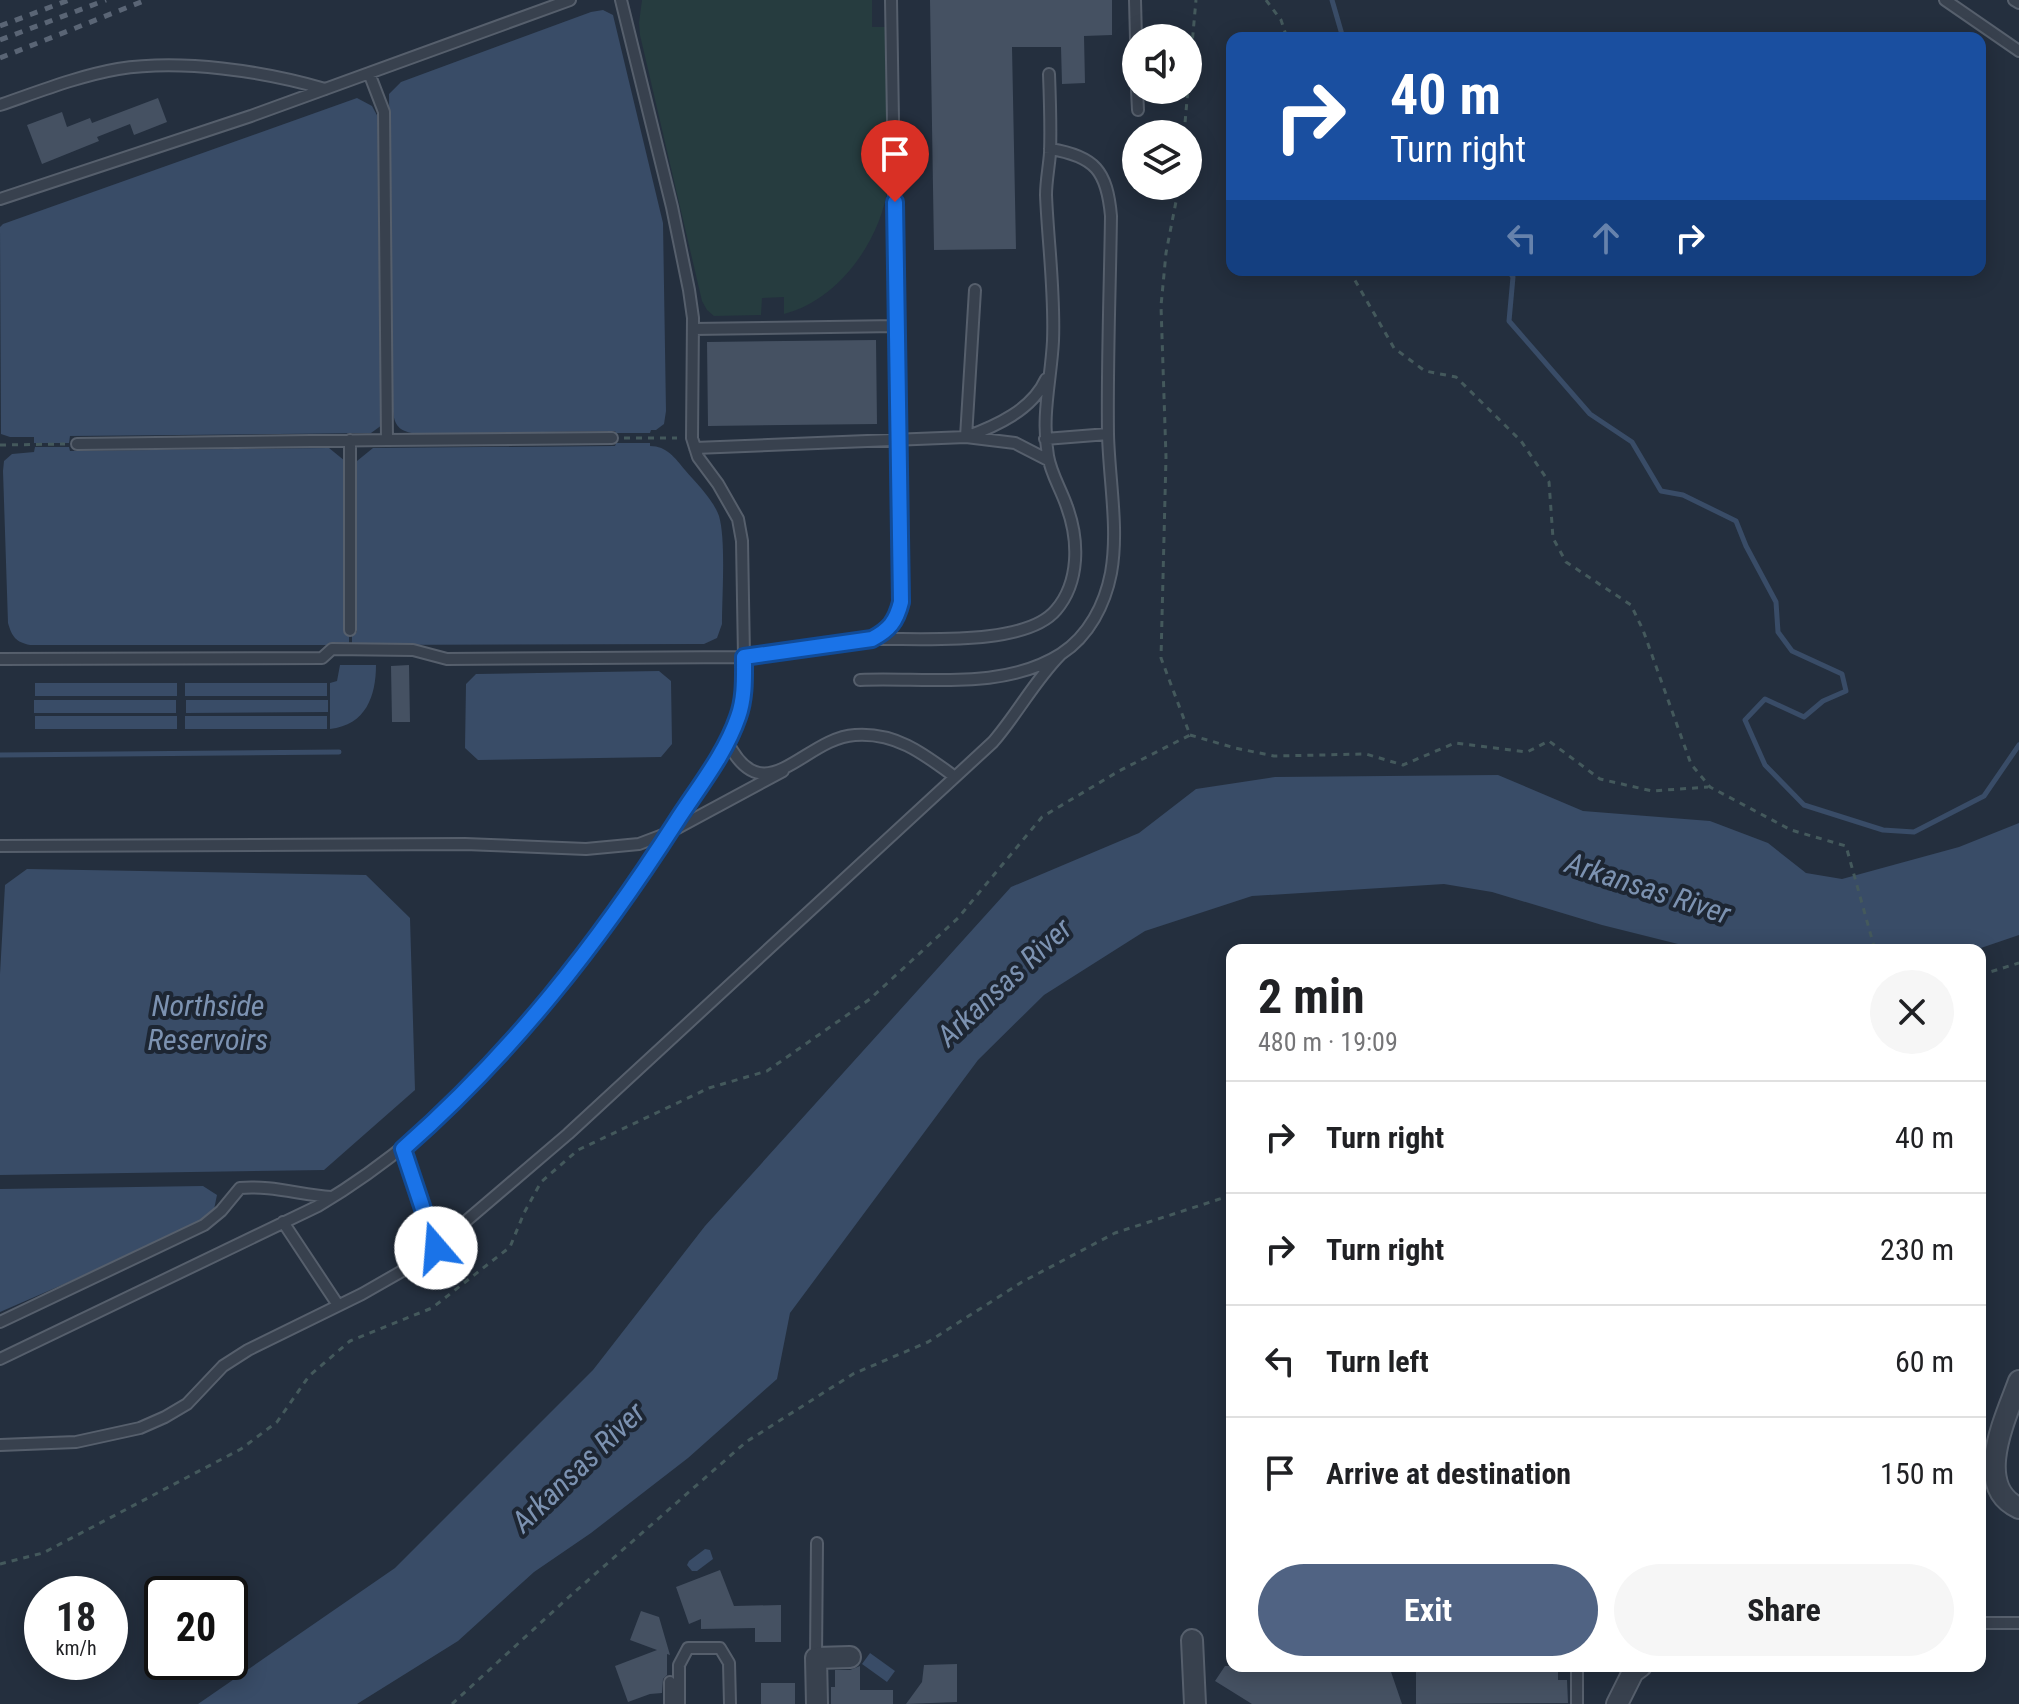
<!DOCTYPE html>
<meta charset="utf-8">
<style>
body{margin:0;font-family:"Roboto Condensed",sans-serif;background:#f6f6f6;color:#202124;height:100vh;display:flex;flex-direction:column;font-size:30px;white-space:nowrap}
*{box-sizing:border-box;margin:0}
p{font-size:26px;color:#757577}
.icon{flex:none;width:44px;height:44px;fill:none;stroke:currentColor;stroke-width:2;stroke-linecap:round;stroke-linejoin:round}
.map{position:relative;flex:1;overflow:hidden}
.side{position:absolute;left:1226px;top:944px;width:760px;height:728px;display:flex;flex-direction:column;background:#fff;border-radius:16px;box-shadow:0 4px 20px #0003}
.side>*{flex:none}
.guide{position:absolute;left:1226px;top:32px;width:760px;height:244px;border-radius:16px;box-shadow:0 4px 20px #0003;background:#1a4fa0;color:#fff;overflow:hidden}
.fabs{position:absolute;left:1122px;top:24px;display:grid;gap:16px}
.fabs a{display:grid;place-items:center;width:80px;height:80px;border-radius:50%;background:#fff;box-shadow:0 4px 20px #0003;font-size:40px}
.speed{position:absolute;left:24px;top:1576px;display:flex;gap:16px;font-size:40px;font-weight:700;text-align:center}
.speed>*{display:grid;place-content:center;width:104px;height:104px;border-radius:50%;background:#fff;box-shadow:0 4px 20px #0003;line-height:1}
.speed small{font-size:20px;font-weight:400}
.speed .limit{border:4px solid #111;border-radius:12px;background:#fff;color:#111}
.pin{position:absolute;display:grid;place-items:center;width:68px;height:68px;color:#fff;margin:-82px -34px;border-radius:50% 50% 50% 0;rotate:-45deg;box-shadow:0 0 8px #0007}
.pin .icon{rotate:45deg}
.me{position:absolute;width:88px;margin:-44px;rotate:342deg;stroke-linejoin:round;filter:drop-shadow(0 0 6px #0008)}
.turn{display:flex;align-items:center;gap:28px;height:168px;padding:0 32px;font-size:36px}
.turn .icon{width:104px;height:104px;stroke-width:2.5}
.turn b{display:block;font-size:56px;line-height:68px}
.lanes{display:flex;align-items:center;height:76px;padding:0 32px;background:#0003;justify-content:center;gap:40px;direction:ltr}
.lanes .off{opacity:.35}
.round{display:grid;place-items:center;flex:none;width:84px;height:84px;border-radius:42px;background:#f6f6f6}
.headline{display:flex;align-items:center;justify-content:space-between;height:136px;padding:0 32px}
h1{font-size:48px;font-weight:700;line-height:60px}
.primary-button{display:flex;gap:16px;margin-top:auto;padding:16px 32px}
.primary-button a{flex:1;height:92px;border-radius:48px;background:#506383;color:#fff;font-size:32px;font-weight:700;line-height:92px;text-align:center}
.primary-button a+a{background:#f6f6f6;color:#202124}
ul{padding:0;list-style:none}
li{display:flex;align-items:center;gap:24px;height:112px;padding:0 32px;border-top:2px solid #e0e0e0}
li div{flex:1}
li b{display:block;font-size:30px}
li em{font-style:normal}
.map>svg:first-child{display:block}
</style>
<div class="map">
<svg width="2019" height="1704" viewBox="0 0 2019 1704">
<rect width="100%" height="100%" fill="#242f3e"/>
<path fill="#263c3f" d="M642 0H872V27H885L888 186C881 240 839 300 784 314V297L762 298 761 315 714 316 707 310 702 301 640 35 639 23Z"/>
<path fill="#394c67" d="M603 10 613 15 663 223 666 411 664 424 656 430H651L650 433H616L615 431 416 434C401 431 395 428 393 412L389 94 401 82 591 12Z
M357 98 372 106 379 119 382 425 371 433 70 436 69 443H34V437H10L1 434 0 227 3 224Z
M616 443H650V446C667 446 675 458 685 470 696 483 713 499 719 516 726 540 722 596 722 624L717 638 704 644 352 645V636L357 632V461L373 448 615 446Z
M35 447H69L70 451 329 448 345 461 346 632 349 635V645H30C16 642 12 637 8 623L3 471 4 461 12 454 34 452Z
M340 665H376C376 696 366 725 330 729V683L337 681Z
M659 671 671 681 672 744 661 757 478 760 465 748 466 684 476 674Z
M35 683H177V696H35Z
M185 683H327V696H185Z
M34 700H176V713H34Z
M186 700H328V712L186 713Z
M35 716H177V729H35Z
M185 716H327V729H185Z
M1498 775 1583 811 1710 821 1768 843 1806 873 1842 879 1959 847 2019 823V935L1975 950H1702L1602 925 1492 892 1444 884 1252 896 1145 931 1044 995 978 1060 790 1313 777 1379 688 1458 591 1533 534 1572 458 1641 357 1704H198L395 1568 593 1370 705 1226 1011 887 1139 833 1196 789 1275 777Z
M27 869 366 875 410 918 415 1090 324 1170 0 1175V974L5 885Z
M203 1186 217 1195 213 1214 179 1234 0 1312V1189Z
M705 1549 710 1550 713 1559 697 1571H692L687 1565 689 1561Z
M870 1653 895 1671 887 1682 862 1664Z"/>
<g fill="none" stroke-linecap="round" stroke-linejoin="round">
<path stroke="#394c67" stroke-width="5" d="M1332 0 1343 38
M1508 270 1513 277 1509 321 1590 414 1632 442 1661 491 1683 495 1736 521 1746 546 1776 602 1778 632 1792 651 1842 674 1846 691 1823 701 1804 717 1765 699 1745 720 1765 765 1804 805 1883 830 1914 832 1984 796 2019 745
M0 755 339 752"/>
</g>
<path fill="#455162" d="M930 0H1112V35L1084 36 1085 83 1062 84 1061 47H1012L1016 249 934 250Z
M158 98 167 122 134 135 130 124 97 137 99 141 42 164 27 125 62 112 67 127 90 118 92 123Z
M876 340 877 424 708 426 707 342Z
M409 665 410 722H392L391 666Z
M720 1570 734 1606 781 1605V1642H755V1628L701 1629V1619L689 1624 676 1587Z
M641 1611 659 1617 670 1655 667 1654V1675L663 1679 662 1693 650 1694 628 1702 615 1666 657 1650 630 1640Z
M957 1664V1702L906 1704 922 1682 924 1665Z
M860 1666V1690H893V1704H831V1687H835V1670H850Z
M1225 1666H1389L1402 1704H1252L1215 1681Z
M1416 1666H1491V1669H1531V1666L1558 1668V1680H1567L1568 1703 1416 1704Z
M761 1683H795V1704H761Z"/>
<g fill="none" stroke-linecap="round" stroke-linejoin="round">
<g stroke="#565f6c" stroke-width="14">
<path id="lane" d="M621 0 672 207 689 290 693 318 692 438 698 457 718 484 738 519 742 541 744 657 872 639C890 630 896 622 901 602L891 0
M1135 0 1136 39
M1945 0 2019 51
M2014 0 2019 3
M369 73 384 112 387 440 612 438
M1137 90 1138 110
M0 105C38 92 78 76 118 69 182 59 263 71 325 89
M0 199 251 116 570 0
M975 290 966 437 1015 443 1048 460
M693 329 897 326
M1045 439 1108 434
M350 440V630
M77 444 387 440
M695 448 966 437C996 426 1032 410 1046 379
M874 639C919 638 1025 647 1056 610 1080 582 1079 540 1067 507 1061 489 1051 474 1048 456 1041 416 1051 380 1053 341 1055 292 1048 243 1046 195 1046 181 1049 167 1050 153 1051 126 1050 100 1049 74
M0 659 322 658 332 649 413 650 447 659 744 657C744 677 745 698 738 717 722 762 688 803 663 842 570 983 465 1119 318 1206L0 1359
M860 680C925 677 1003 691 1061 654 1089 636 1105 604 1111 573 1119 529 1109 479 1108 434 1107 362 1110 289 1111 216 1107 171 1095 156 1050 149
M727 741C764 816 804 738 855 735 896 732 924 754 955 777
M0 846 465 844 586 849 639 844 668 833 783 771
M403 1149 436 1248
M283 1222 338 1305
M0 1322 204 1225 221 1211 240 1188C270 1185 301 1195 331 1197
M0 1445 76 1442 140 1428 165 1417 187 1404 223 1366 248 1350 362 1294 418 1262 568 1134 993 742C1018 713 1035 680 1061 654
M1980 1623H2019
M816 1658 817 1543
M1577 1666V1704
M670 1704V1682
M679 1704V1665L688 1648H720L729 1663 730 1704"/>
</g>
<g stroke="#565f6c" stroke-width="24">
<path id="street" d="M2019 1381C2007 1415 1971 1486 2019 1508
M1192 1640 1195 1704
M817 1704 816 1658 850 1657
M1617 1704 1633 1672 1641 1666"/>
</g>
<path stroke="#44595c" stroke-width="3" stroke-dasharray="6 6" stroke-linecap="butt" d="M1266 0 1281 20 1287 38
M1184 134 1196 0
M1349 270 1394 348 1425 371 1456 377 1521 441 1549 482 1553 538 1566 562 1631 605 1643 630 1691 764 1710 787 1791 830 1846 846 1875 950
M624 438H677
M0 445 65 444
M1190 735 1235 748 1274 756 1366 754 1403 765 1455 743 1527 752 1549 741 1600 779 1652 791 1708 787
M1980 975 2019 963
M0 1564 43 1553 241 1449 277 1422 309 1376 350 1341 432 1308 510 1247 524 1213 541 1182 578 1150 709 1088 767 1071 870 999 958 918 1042 817 1119 771 1190 735 1161 658 1166 457 1161 306 1166 253 1179 186
M452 1704 570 1596 746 1442 853 1374 928 1342 1022 1282 1115 1233 1232 1195"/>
<use href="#lane" stroke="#38414e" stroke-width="10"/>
<use href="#street" stroke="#38414e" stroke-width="20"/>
<path stroke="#5a6575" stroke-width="5" stroke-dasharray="8 8" stroke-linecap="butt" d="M0 26 69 0
M0 40 106 0
M0 58 146 0"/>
</g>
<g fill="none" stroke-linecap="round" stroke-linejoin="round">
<g stroke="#114b97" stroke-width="20">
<path id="route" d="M436 1248 403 1149C513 1052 597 945 676 822 697 789 725 755 738 717 745 698 744 677 744 657L872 639C889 630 896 622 901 602L895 202"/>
</g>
<use href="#route" stroke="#1a73e8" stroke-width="14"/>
</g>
<g text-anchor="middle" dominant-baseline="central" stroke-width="8" stroke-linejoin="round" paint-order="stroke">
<g font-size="30" font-style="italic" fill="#7c92b1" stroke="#1d2633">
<text transform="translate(1648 888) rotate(18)">Arkansas River</text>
<text transform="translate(1004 982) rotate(-43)">Arkansas River</text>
<text x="208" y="1005">Northside<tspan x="208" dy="34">Reservoirs</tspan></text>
<text transform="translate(578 1467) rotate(-44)">Arkansas River</text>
</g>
</g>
</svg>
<div class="fabs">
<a><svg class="icon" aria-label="sound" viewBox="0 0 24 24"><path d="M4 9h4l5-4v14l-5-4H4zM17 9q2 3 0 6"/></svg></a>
<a><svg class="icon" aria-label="layers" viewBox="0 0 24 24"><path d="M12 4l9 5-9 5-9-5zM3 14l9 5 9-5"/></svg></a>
</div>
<div class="speed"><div>18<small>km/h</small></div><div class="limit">20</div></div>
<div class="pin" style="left:895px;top:202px;background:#d93025"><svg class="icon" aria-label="arrive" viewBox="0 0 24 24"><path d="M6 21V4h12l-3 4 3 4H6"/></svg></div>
<svg class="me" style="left:436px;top:1248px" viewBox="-20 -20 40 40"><circle r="19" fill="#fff"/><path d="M0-13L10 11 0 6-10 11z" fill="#1a73e8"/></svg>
<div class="guide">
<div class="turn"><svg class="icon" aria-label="right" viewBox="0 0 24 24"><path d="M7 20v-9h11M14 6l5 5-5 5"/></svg><div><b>40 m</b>Turn right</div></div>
<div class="lanes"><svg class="icon off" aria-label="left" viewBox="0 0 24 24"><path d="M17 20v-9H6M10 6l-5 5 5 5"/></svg><svg class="icon off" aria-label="ahead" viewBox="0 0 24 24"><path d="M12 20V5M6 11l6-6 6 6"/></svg><svg class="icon" aria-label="right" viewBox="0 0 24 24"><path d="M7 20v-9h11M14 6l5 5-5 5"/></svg></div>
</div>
<section class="side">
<div class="headline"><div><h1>2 min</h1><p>480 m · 19:09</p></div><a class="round"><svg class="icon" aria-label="close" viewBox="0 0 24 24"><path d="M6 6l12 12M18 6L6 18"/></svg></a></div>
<ul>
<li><svg class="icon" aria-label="right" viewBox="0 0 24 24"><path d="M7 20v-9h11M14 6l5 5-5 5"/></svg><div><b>Turn right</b></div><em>40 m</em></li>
<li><svg class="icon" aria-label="right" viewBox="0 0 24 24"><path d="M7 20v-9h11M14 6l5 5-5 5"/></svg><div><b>Turn right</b></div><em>230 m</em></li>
<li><svg class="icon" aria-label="left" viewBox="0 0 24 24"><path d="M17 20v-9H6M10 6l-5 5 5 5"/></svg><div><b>Turn left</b></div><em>60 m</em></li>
<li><svg class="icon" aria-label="arrive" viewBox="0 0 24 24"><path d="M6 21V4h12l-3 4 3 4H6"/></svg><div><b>Arrive at destination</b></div><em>150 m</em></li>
</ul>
<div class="primary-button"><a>Exit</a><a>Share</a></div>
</section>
</div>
